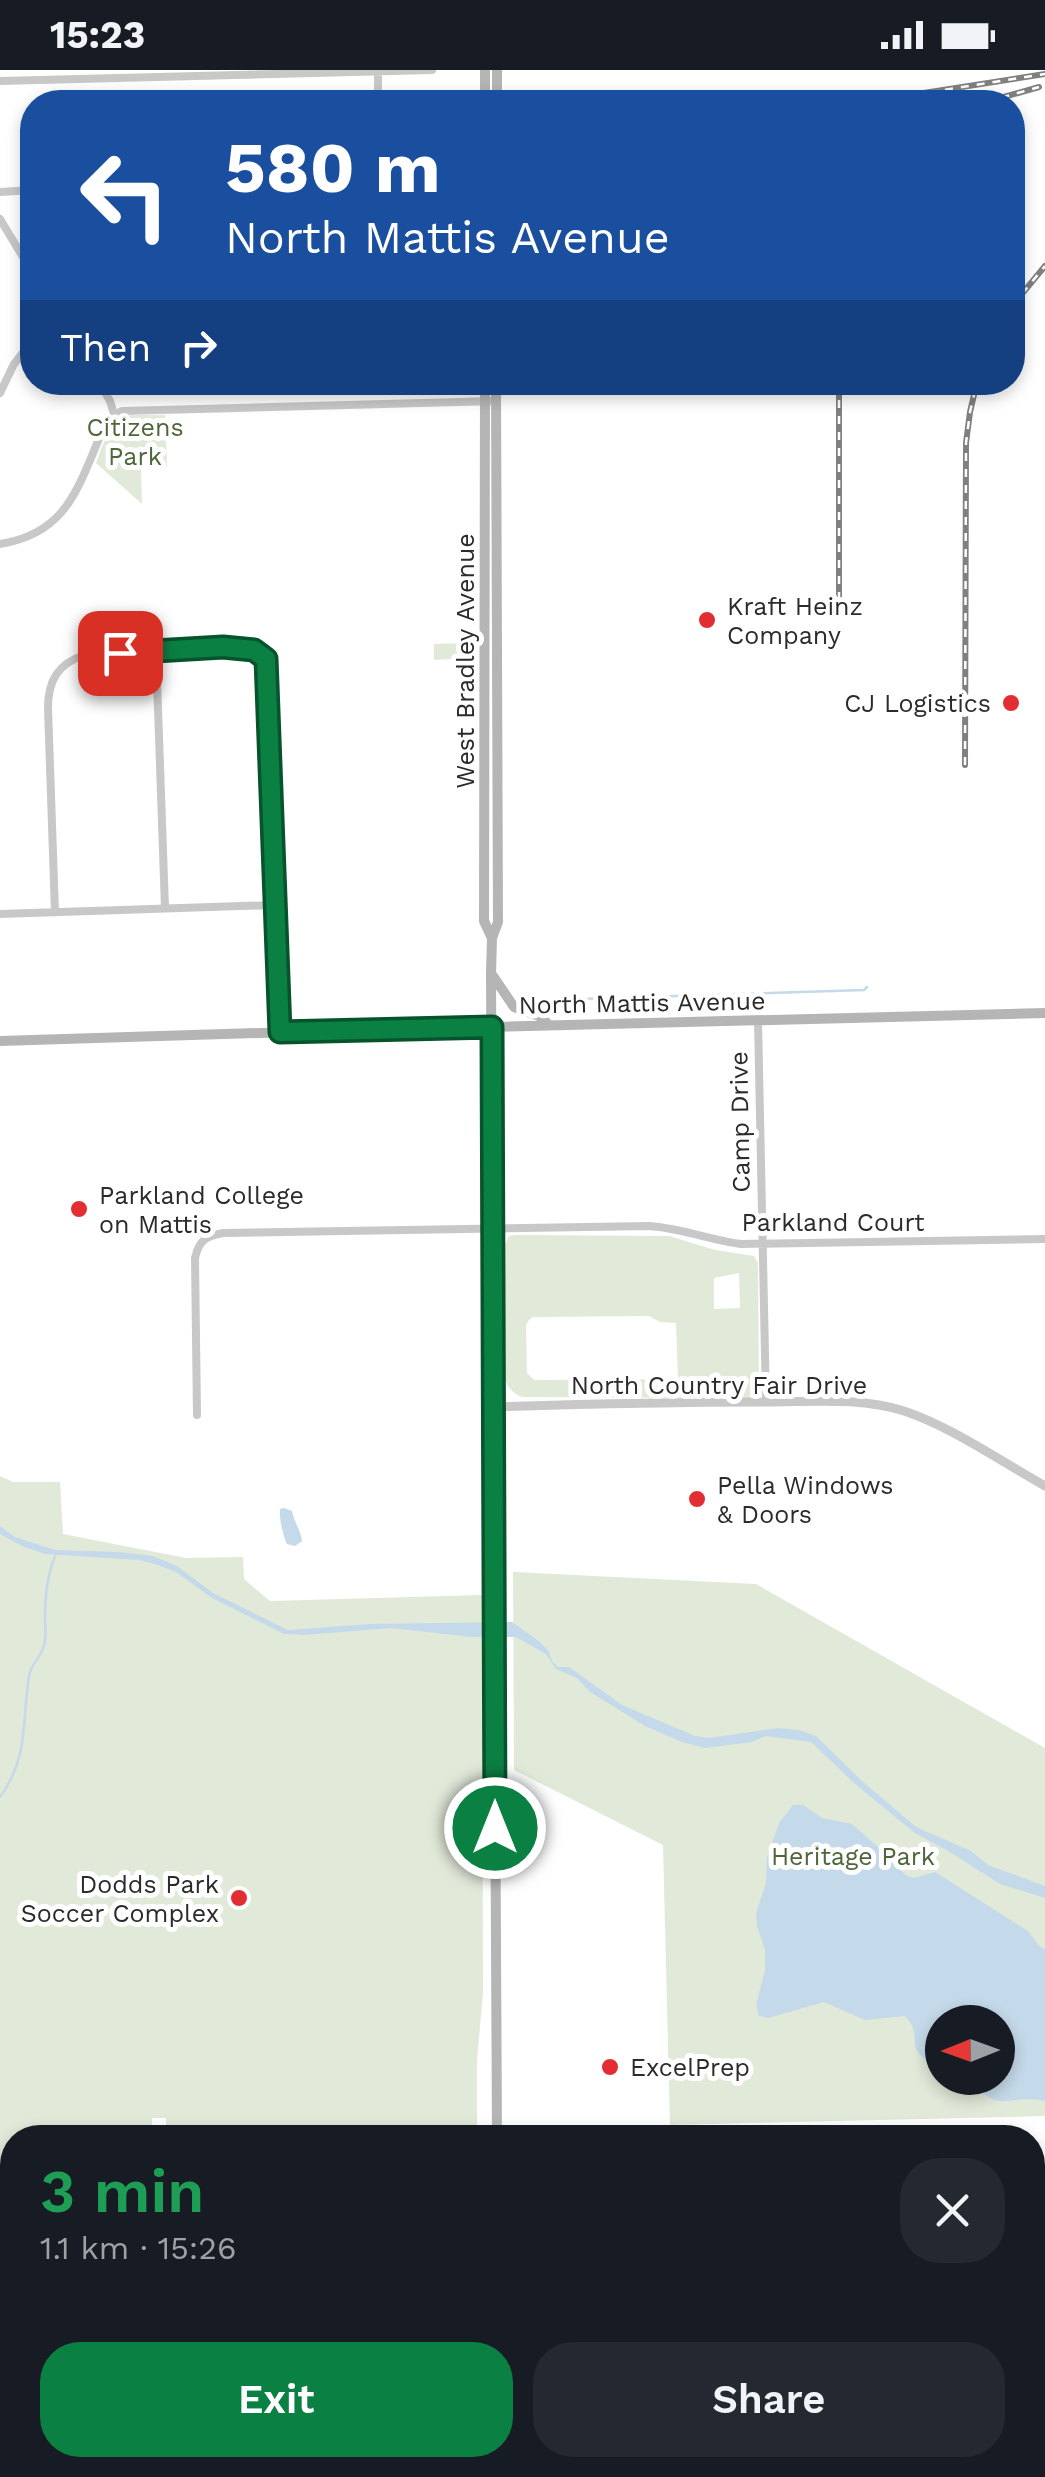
<!DOCTYPE html>
<meta charset="utf-8">
<style>
body{margin:0;font-family:"Work Sans",sans-serif;background:#242831;color:#f1f3f6;height:100vh;display:flex;flex-direction:column;font-size:38px;white-space:nowrap}
*{box-sizing:border-box;margin:0}
p{font-size:32px;color:#9ea1a6}
.icon{flex:none;width:55px;height:55px;fill:none;stroke:currentColor;stroke-width:2;stroke-linecap:round;stroke-linejoin:round}
.map{position:relative;flex:1;overflow:hidden}
.details{position:absolute;left:0px;top:2055px;width:1045px;height:352px;display:flex;flex-direction:column;background:#171b24;border-radius:40px 40px 0 0;box-shadow:0 5px 15px #0003}
.details>*{flex:none}
.top-card{position:absolute;left:20px;top:20px;width:1005px;height:305px;border-radius:40px;box-shadow:0 5px 15px #0003;background:#1a4fa0;color:#fff;overflow:hidden}
.needle{width:65px;rotate:269deg}
.buttons{position:absolute;left:925px;top:1935px;display:grid;gap:20px}
.buttons a{display:grid;place-items:center;width:90px;height:90px;border-radius:50%;background:#171b24;box-shadow:0 5px 15px #0003;font-size:50px}
.pin{position:absolute;display:grid;place-items:center;width:85px;height:85px;color:#fff;margin:-42px;border-radius:20px;box-shadow:0 5px 15px #0006}
.me{position:absolute;width:110px;margin:-55px;rotate:0deg;stroke-linejoin:round;filter:drop-shadow(0 0 8px #0008)}
.turn{display:flex;align-items:center;gap:35px;height:210px;padding:0 40px;font-size:45px}
.turn .icon{width:130px;height:130px;stroke-width:2.5}
.turn b{display:block;font-size:70px;line-height:85px}
.then{display:flex;align-items:center;height:95px;padding:0 40px;background:#0003;gap:20px;font-size:38px}
.round{display:grid;place-items:center;flex:none;width:105px;height:105px;border-radius:40px;background:#242831}
.head{display:flex;align-items:center;justify-content:space-between;height:170px;padding:0 40px}
h1{font-size:60px;font-weight:600;line-height:75px;color:#1e9e55}
.cta{display:flex;gap:20px;margin-top:auto;padding:20px 40px}
.cta a{flex:1;height:115px;border-radius:40px;background:#0b8043;color:#fff;font-size:40px;font-weight:600;line-height:115px;text-align:center}
.cta a+a{background:#242831;color:#f1f3f6}
.status{display:flex;justify-content:space-between;align-items:center;height:70px;padding:0 50px;background:#171b24;direction:ltr}
.status svg{height:28px;fill:currentColor}
.map>svg:first-child{display:block}
</style>
<div class="status"><b>15:23</b><svg viewBox="0 0 49 12"><path d="M0 12V9h3v3zM5 12V6h3v6zM10 12V3h3v9zM15 12V0h3v12zM26 1h20v11H26zM47 4h2v5h-2z"/></svg></div>
<div class="map">
<svg width="1045" height="2407" viewBox="0 0 1045 2407">
<rect width="100%" height="100%" fill="#fff"/>
<path fill="#e1e9d9" fill-rule="evenodd" d="M125 345H165L167 397 141 398 142 434 96 393C102 375 109 356 125 345Z
M468 573V588L434 590V574Z
M515 1165 669 1166 715 1180 754 1186 758 1193 759 1319 749 1328 523 1327C511 1324 504 1313 504 1301V1176L509 1166ZM739 1203 740 1238 714 1239V1208ZM649 1246 660 1252 676 1253 678 1309 534 1310 527 1303 526 1255 529 1250 533 1247Z
M0 1406 13 1412H60L63 1464 186 1488 243 1487 244 1509 270 1531 482 1525 483 1923 477 1990V2067H166V2048H152V2067L12 2068V2131L0 2138Z
M513 1502 756 1514 1045 1678V2046L670 2055 663 1775 514 1700ZM942 1952H998V2008H942Z
M12 2146V2198L0 2215V2155Z
M12 2219V2272L6 2281H0V2237Z
M356 2395H477V2407H351Z"/>
<path fill="#c4d9e9" d="M284 1438 292 1441C294 1452 301 1461 302 1471L295 1476 287 1474C283 1466 279 1448 280 1439Z
M0 1456 15 1467 55 1480 119 1482 153 1486 177 1496 213 1523 288 1560 370 1554 512 1552 540 1572 549 1581 552 1591 558 1597H569L622 1635 695 1666 710 1668 778 1658 799 1660 816 1666 861 1710 916 1757 971 1781 988 1795 1045 1816V1828L1000 1814 950 1782 915 1763 855 1714 811 1672 766 1666 752 1672 705 1678 682 1672 645 1656 590 1622 577 1608 556 1599 546 1584 516 1567H472L391 1558 304 1565 284 1564 212 1528 176 1502 158 1495 140 1490 45 1484 22 1476 0 1464Z
M793 1735H803L822 1748 852 1754 888 1786 896 1797 906 1805 914 1808 935 1802 1028 1861 1040 1877 1045 1879V2031C1005 2023 1001 2047 969 2008H998V1952H942V1996C897 1981 927 1968 905 1946L865 1950 824 1932 768 1948 759 1946 756 1935 765 1900V1880L757 1856 756 1843 766 1813 767 1788 779 1753Z"/>
<g fill="none" stroke-linecap="round" stroke-linejoin="round">
<path stroke="#c4d9e9" stroke-width="2.5" d="M534 927 548 930 864 920 867 917
M0 1727C29 1688 22 1650 29 1606 31 1592 44 1586 45 1571 46 1564 45 1555 45 1548 45 1526 47 1506 55 1486"/>
<path stroke="#c8c8c8" stroke-width="8" d="M378 2V32
M0 11 432 0
M0 122 32 120
M0 149 32 202
M99 312 110 331 114 344
M0 323 14 294 32 271
M0 474C63 464 76 424 98 371 103 359 110 346 122 341L496 331
M156 581 165 838
M55 842 48 638C48 611 58 593 85 585 116 583 236 570 257 581 264 585 264 587 267 593L280 962
M0 844 275 835
M758 950 766 1332
M197 1345 195 1188C199 1170 206 1166 223 1163L649 1156C681 1158 710 1170 741 1174L1045 1169
M0 2147 12 2138
M852 2395V2407
M993 2395V2407
M345 2407 350 2395"/>
<path stroke="#c8c8c8" stroke-width="9" d="M493 1337C585 1334 676 1332 767 1332 812 1332 860 1327 904 1341 950 1356 1002 1392 1045 1416
M1032 2142H1045"/>
<path stroke="#b5b5b5" stroke-width="10" d="M485 0V32
M497 32V0
M485 312 484 851 492 868
M496 312 498 852 492 868 491 904 497 2068
M493 906 514 937 539 946 549 955
M0 971 291 962 1045 943
M498 2395V2407"/>
<g stroke="#808080" stroke-width="6">
<path id="rail" d="M866 32 1045 4
M986 32 1039 17
M1012 236 1045 196
M839 546V312
M965 695 966 373 970 342 977 312"/>
</g>
<use href="#rail" stroke="#fff" stroke-width="2.5" stroke-dasharray="8" stroke-linecap="butt"/>
</g>
<g fill="none" stroke-linecap="round" stroke-linejoin="round">
<g stroke="#07532c" stroke-width="25">
<path id="route" d="M120 583 223 577 254 580 266 589 280 962 492 957 495 1758"/>
</g>
<use href="#route" stroke="#0b8043" stroke-width="18"/>
</g>
<g fill="#e22e33" stroke="#fff" stroke-width="4">
<circle cx="707" cy="550" r="10"/>
<circle cx="1011" cy="633" r="10"/>
<circle cx="79" cy="1139" r="10"/>
<circle cx="697" cy="1429" r="10"/>
<circle cx="239" cy="1828" r="10"/>
<circle cx="610" cy="1997" r="10"/>
</g>
<g text-anchor="middle" dominant-baseline="central" stroke-width="10" stroke-linejoin="round" paint-order="stroke">
<g font-size="25" fill="#4d663a" stroke="#fff">
<text x="135" y="357">Citizens<tspan x="135" dy="29">Park</tspan></text>
<text x="853" y="1786">Heritage Park</text>
</g>
<g font-size="25" fill="#2b2b2b" stroke="#fff" text-anchor="start">
<text x="727" y="536">Kraft Heinz<tspan x="727" dy="29">Company</tspan></text>
<text x="991" y="633" text-anchor="end">CJ Logistics</text>
<text x="99" y="1125">Parkland College<tspan x="99" dy="29">on Mattis</tspan></text>
<text x="717" y="1415">Pella Windows<tspan x="717" dy="29">&amp; Doors</tspan></text>
<text x="219" y="1814" text-anchor="end">Dodds Park<tspan x="219" dy="29">Soccer Complex</tspan></text>
<text x="630" y="1997">ExcelPrep</text>
</g>
<g font-size="25" fill="#2b2b2b" stroke="#fff">
<text transform="translate(465 591) rotate(-90)">West Bradley Avenue</text>
<text transform="translate(642 933) rotate(-1)">North Mattis Avenue</text>
<text transform="translate(740 1052) rotate(-91)">Camp Drive</text>
<text x="833" y="1152">Parkland Court</text>
<text x="719" y="1315">North Country Fair Drive</text>
</g>
</g>
</svg>
<div class="buttons">
<a><svg class="needle" viewBox="-14 -14 28 28"><path d="M0-13l5 13h-10z" fill="#e53935"/><path d="M0 13l5-13h-10z" fill="#9ea1a6"/></svg></a>
</div>
<div class="pin" style="left:120px;top:583px;background:#d93025"><svg class="icon" aria-label="arrive" viewBox="0 0 24 24"><path d="M6 21V4h12l-3 4 3 4H6"/></svg></div>
<svg class="me" style="left:495px;top:1758px" viewBox="-20 -20 40 40"><circle r="17" fill="#0b8043" stroke="#fff" stroke-width="3"/><path d="M0-11L8 9 0 5-8 9z" fill="#fff"/></svg>
<div class="top-card">
<div class="turn"><svg class="icon" aria-label="left" viewBox="0 0 24 24"><path d="M17 20v-9H6M10 6l-5 5 5 5"/></svg><div><b>580 m</b>North Mattis Avenue</div></div>
<div class="then">Then<svg class="icon" aria-label="right" viewBox="0 0 24 24"><path d="M7 20v-9h11M14 6l5 5-5 5"/></svg></div>
</div>
<section class="details">
<div class="head"><div><h1>3 min</h1><p>1.1 km · 15:26</p></div><a class="round"><svg class="icon" aria-label="close" viewBox="0 0 24 24"><path d="M6 6l12 12M18 6L6 18"/></svg></a></div>
<div class="cta"><a>Exit</a><a>Share</a></div>
</section>
</div>
